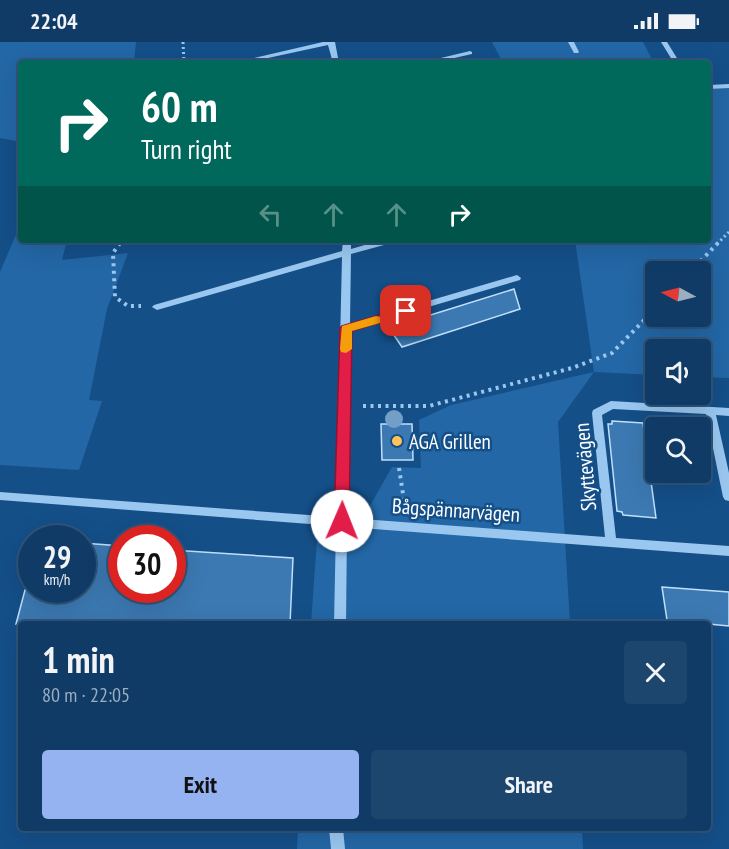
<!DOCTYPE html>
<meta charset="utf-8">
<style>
body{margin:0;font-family:"PT Sans Narrow",sans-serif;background:#1d466f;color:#f1f3f6;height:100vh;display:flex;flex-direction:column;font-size:22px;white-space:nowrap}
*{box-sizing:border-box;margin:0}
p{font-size:20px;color:#9badbf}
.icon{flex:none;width:33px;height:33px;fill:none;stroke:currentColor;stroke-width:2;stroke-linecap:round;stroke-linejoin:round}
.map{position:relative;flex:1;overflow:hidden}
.panel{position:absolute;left:18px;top:579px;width:693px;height:210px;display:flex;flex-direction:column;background:#0f3b66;border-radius:6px;box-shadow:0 6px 24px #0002,0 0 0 2px #2f557a}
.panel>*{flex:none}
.hud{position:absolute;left:18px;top:18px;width:693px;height:183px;border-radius:6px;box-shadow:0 6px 24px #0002,0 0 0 2px #2f557a;background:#00695c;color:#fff;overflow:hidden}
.needle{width:39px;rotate:277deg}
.buttons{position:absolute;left:645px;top:219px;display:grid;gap:12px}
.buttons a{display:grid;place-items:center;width:66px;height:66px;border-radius:6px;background:#0f3b66;box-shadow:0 6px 24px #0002,0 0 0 2px #2f557a;font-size:30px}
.speed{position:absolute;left:18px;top:483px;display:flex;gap:12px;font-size:30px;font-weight:700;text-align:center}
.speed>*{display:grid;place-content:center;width:78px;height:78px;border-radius:50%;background:#0f3b66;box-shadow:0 6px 24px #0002,0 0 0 2px #2f557a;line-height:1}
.speed small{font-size:15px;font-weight:400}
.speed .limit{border:9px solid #d22;background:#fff;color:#111}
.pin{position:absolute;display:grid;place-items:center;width:51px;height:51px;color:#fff;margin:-26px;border-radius:12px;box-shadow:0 3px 9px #0006}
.me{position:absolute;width:66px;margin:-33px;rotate:1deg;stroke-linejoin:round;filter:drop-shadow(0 0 4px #0008)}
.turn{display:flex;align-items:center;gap:21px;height:126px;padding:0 24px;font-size:27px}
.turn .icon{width:78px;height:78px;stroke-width:2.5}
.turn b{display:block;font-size:42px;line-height:51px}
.lanes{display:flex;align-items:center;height:57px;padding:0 24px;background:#0003;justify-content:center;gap:30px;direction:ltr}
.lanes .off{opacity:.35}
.round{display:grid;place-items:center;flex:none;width:63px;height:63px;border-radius:6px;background:#1d466f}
.overview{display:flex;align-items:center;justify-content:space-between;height:102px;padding:0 24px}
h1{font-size:36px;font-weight:700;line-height:45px}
.primary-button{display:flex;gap:12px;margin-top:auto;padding:12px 24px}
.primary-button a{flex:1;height:69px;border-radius:6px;background:#95b2f1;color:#111;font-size:24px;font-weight:700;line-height:69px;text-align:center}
.primary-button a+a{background:#1d466f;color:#f1f3f6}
.status{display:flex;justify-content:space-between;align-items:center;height:42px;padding:0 30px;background:#0f3b66;direction:ltr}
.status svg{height:16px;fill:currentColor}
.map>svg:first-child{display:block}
</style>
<div class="status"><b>22:04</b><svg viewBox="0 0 49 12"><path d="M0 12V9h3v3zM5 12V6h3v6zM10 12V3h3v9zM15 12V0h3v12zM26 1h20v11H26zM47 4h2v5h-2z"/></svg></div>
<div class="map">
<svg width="729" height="807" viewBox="0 0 729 807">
<rect width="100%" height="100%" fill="#144f88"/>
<path fill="#2367a6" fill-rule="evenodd" d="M0 0H136L134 21H21V100L0 96Z
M492 0H643L654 21H503Z
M729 44V336L701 335 700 308H656L655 333 594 330 558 380 570 582H311L317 497 350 499 392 425 421 426 419 378 451 363 594 330 575 198H708V45ZM656 230H700V274H656Z
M21 181V198H67L62 218 128 211 107 267 89 358 102 359 79 428 0 423V230Z
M298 786H582L583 807H297Z"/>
<path fill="#3c79b2" stroke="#c0dffb" stroke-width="1.5" d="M514 247 520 267 402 305 389 286Z
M612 379 643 381 656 476 623 473 622 470 617 469 608 382H612Z
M381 382H412L413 418H382Z
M82 501 122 504V548H172V508L293 516 290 582H16L25 548H82Z
M662 545 729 550V584L667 578Z"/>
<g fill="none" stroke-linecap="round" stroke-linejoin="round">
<path stroke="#9ac7f0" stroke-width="3" stroke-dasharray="2 3" stroke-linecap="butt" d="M183 0 184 21
M119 202 133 198
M717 202 729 190"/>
<path stroke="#9ac7f0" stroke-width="4" stroke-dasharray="3 4.5" stroke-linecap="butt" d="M120 201 113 211 115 255 128 264H141
M690 230 718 201
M363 364H429L572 326 612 311 656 266
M399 426 405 465"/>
<path fill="#9ac7f0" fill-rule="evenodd" d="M323 0H335L339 21H333L328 3 245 21H233Z
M568 0H574L579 10 578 11H574Z
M661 0H667L680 21H674Z
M470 9 472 10V12L432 21H420Z
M729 42V46L708 47 709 43Z
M343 198H351V207L382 198H396L395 200 351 212 350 282 517 233 521 236 520 238 350 288 348 476 605 495 592 371 593 368 611 359 729 366V374L716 373 729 431V459L725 458 723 455 706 372 613 367 602 373 616 496 729 504V514L347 485 346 582H334L336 484 0 458V450L336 475 342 215 157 268 152 265 154 263 342 209Z
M329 786H343L345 807H331Z"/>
</g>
<circle fill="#739ec7" cx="394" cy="377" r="9"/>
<path fill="#e11d48" stroke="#92132f" stroke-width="1.5" d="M406 265 410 266V272L352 289 349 479 347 483H337L334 479 340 286 342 284Z"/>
<path fill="#f59e0b" d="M376 274 380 275V281L352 289V307L346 311 341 310 340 307 342 284Z"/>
<circle fill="#ffc358" stroke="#144f88" stroke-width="2" cx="397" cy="399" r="6"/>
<g text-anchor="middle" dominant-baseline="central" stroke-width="5" stroke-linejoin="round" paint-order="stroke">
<g font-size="21" fill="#fff" stroke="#144f88" text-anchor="start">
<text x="409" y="399">AGA Grillen</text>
</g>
<g font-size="21" fill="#fff" stroke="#144f88">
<text transform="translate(585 425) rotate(-95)">Skyttevägen</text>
<text transform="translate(456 468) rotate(4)">Bågspännarvägen</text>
</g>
</g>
</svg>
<div class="buttons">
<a><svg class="needle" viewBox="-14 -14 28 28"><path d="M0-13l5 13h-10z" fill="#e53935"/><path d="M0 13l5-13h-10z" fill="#9badbf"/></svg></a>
<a><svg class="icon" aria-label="sound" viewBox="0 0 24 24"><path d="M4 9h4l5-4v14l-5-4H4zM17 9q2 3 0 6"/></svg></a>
<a><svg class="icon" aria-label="search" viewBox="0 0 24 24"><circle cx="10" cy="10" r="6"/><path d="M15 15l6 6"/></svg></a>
</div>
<div class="speed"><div>29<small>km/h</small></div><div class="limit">30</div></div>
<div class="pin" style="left:406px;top:269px;background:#d93025"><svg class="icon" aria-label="arrive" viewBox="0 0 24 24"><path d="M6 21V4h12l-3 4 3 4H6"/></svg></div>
<svg class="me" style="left:342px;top:479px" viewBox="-20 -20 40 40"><circle r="19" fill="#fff"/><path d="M0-13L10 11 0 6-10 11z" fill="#e11d48"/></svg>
<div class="hud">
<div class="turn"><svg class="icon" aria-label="right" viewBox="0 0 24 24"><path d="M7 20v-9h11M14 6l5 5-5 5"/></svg><div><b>60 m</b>Turn right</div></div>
<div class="lanes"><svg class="icon off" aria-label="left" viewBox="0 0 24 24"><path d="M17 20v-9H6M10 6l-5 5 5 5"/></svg><svg class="icon off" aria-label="ahead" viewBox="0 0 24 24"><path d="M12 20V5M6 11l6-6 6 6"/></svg><svg class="icon off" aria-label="ahead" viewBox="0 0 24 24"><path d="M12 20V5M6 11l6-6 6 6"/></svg><svg class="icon" aria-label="right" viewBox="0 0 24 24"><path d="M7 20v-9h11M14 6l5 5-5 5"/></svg></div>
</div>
<section class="panel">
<div class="overview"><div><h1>1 min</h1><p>80 m · 22:05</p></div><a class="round"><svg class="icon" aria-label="close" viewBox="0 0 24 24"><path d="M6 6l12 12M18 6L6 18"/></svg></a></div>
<div class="primary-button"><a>Exit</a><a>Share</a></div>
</section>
</div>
